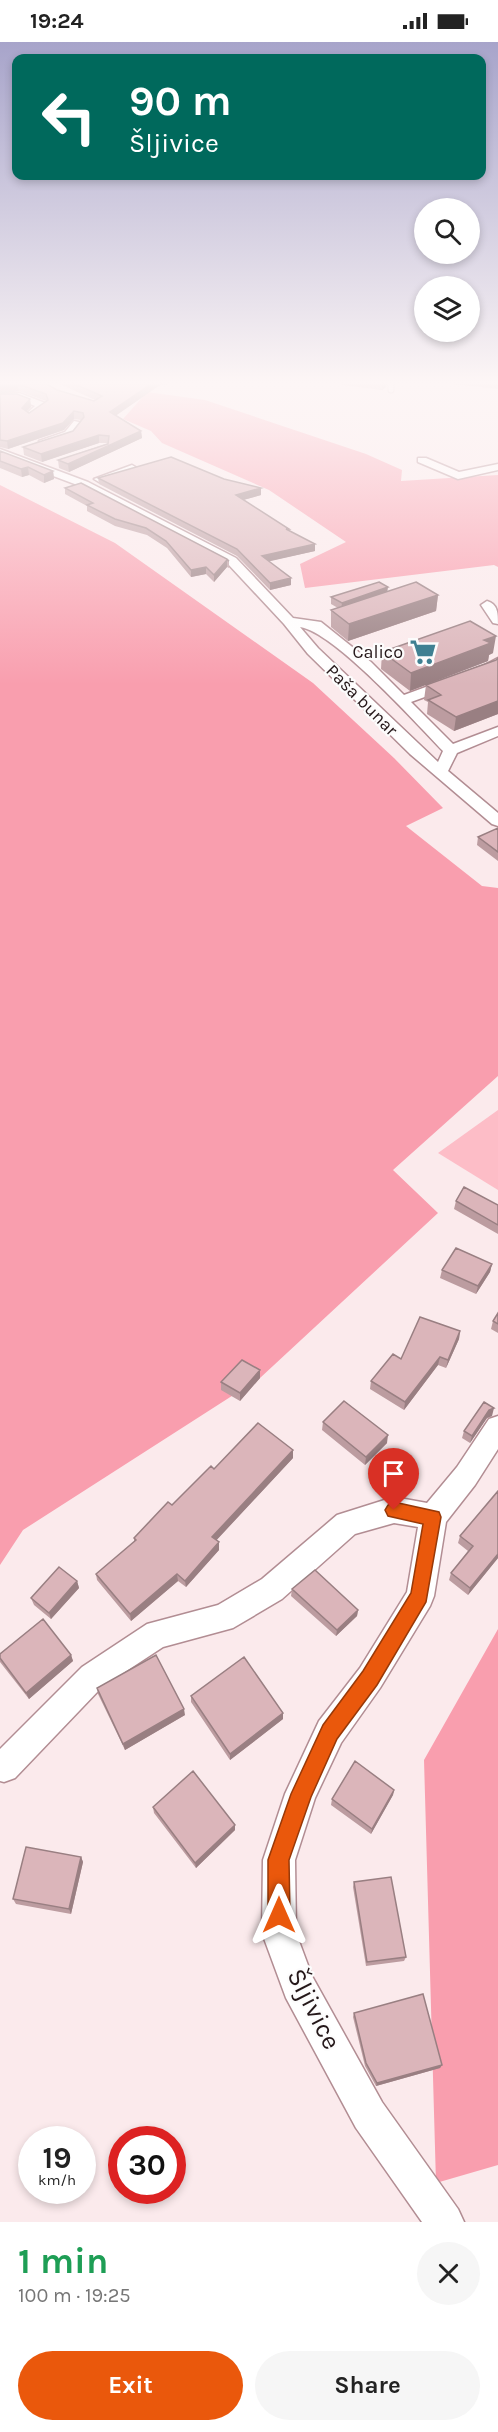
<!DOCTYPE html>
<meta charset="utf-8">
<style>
body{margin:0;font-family:Karla,sans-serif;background:#f6f6f6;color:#222;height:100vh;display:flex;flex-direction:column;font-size:22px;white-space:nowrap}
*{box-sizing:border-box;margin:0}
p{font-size:20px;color:#767676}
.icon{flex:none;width:33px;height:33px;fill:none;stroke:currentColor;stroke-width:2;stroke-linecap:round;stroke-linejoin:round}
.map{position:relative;height:2180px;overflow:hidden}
.panel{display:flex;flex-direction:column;background:#fff;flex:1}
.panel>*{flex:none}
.top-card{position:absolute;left:12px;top:12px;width:474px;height:126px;border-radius:12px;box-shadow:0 3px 9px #0003;background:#00695c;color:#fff;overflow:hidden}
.fabs{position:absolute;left:414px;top:156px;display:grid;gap:12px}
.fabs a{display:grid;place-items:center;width:66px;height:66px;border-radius:50%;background:#fff;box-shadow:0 3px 9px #0003;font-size:30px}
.speed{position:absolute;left:18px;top:2084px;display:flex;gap:12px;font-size:30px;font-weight:700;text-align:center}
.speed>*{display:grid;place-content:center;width:78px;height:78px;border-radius:50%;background:#fff;box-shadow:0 3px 9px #0003;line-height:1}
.speed small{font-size:15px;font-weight:400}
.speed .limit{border:9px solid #d22;background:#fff;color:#111}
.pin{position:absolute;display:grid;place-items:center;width:51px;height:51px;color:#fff;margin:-62px -26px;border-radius:50% 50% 50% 0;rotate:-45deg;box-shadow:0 0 6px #0007}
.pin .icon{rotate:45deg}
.me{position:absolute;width:66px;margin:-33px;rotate:0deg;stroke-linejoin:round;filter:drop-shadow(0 0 4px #0008)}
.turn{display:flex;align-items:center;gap:21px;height:126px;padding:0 18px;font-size:27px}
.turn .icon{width:78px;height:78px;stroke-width:2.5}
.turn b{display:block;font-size:42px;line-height:51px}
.round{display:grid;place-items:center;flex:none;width:63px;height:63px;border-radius:32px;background:#f6f6f6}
.head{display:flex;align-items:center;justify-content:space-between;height:102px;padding:0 18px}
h1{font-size:36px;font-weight:700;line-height:45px;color:#1e9e55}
.action{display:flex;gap:12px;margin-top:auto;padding:12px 18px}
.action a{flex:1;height:69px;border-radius:36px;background:#ea580c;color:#fff;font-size:24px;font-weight:700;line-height:69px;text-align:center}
.action a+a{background:#f6f6f6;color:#222}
.status{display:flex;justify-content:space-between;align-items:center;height:42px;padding:0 30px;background:#fff;direction:ltr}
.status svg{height:16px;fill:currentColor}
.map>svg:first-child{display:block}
</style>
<div class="status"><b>19:24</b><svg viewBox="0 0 49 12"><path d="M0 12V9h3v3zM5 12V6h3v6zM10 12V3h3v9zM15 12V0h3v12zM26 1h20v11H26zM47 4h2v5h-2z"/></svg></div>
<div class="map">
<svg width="498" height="2180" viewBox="0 0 498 2180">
<rect width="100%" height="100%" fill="#fbeaec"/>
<path fill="#fdbdc7" d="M498 1068V1148L438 1111Z"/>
<path fill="#f99eae" d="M147 350 205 358 366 412 402 428 401 439 498 433V525L494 523 305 546 300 522 346 500 269 448 162 401 151 389 123 377Z
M0 443 115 501 313 641 394 716 443 766 406 784 482 844 498 846V1034L393 1128 438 1171 260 1336 23 1488 0 1523Z
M498 1587V2123L436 2141 424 1718Z"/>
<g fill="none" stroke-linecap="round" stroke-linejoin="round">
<g stroke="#b28d93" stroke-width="7">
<path id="lane" d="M386 338 391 342V348"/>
</g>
<g stroke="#b28d93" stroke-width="3">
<path id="street" d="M19 351 45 361 47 363 30 376 25 373 35 364 18 357 0 358V352Z
M74 379 83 381 73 394 44 402 39 399 65 390Z
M0 407 88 440 236 516 293 576 321 580 371 620 404 653 483 624 498 616V626L493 630 411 660 453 702 498 685V694L457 711 448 729 498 771V784L492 782 410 712 308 612 284 582 228 522 80 444 0 414ZM300 585C334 590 416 681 443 709L438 720 318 606Z
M418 416H426L459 430 498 422V428L458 437 418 420Z
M132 423 137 426 136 428 99 440 94 437Z
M487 559C498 562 498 572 498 582L493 581 481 563Z
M498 1374V1407L475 1443 446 1480 434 1554 430 1564 380 1646 341 1701 315 1756 295 1818 296 1891 312 1934 382 2060 458 2167 464 2180H422L356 2086 286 1956 262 1891 263 1818 285 1752 319 1679 360 1626 407 1550 418 1485 394 1481 355 1492 282 1557 233 1586 163 1605 102 1645 15 1736 4 1740 0 1739V1707L82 1625 147 1582 218 1563 262 1537 337 1473 394 1455 427 1461 457 1425 489 1377Z"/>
</g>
<use href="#lane" stroke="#fff" stroke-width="5"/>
<use href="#street" fill="#fff" fill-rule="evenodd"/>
</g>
<path fill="#bc9ca0" d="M0 338 57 348 94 359 95 358 51 338H197L160 343 116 373 141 389 142 396 69 430 59 426 58 418 108 401H99L42 420 24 413 23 405 73 389 81 378 74 377 64 388 8 407 0 405V352L30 357 31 365 27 369 29 371 46 359 19 349 0 352Z
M342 338H387L386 345 382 348 342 343Z
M443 338H498V347L443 341Z
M0 409 53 429 54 437 44 441 29 433 22 435 0 426Z
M98 436 224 437 261 453 243 458 289 489 315 502V509L269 519 291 543 270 548 237 514 99 442Z
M65 446 229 519V526L227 525 214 540 206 532 191 535 167 506 147 493 115 484 87 469V464L65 452Z
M388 549 438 553 436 569 348 599 331 585V568L338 566 331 562V555Z
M382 610 493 611 489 613 488 619 410 649 381 627Z
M498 616V672L454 689 427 672 428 660 424 658 426 643 496 618Z
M498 786V819L477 803 478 795Z
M456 1159 498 1163V1192L454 1167Z
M492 1222 490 1230 476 1252 440 1236 442 1228Z
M498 1271V1291L491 1287 493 1279Z
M460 1289 459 1297 446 1326 438 1323 404 1368 370 1347 371 1339 401 1317Z
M260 1336 240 1359 221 1348V1340Z
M484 1360 492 1374 487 1376 470 1401 462 1396 464 1389Z
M323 1380 387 1401 365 1423 322 1388Z
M293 1416 216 1498 219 1508 186 1545 178 1539 131 1579 97 1538 96 1532 134 1500V1496L214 1427Z
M460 1494 498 1516 468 1553 449 1538 451 1531 468 1509 458 1501Z
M77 1539 79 1546 51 1577 34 1563 31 1556Z
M292 1547 358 1568 357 1574 336 1594 291 1554Z
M0 1612 71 1613 73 1619 29 1657 0 1620Z
M97 1646 185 1673 125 1708 98 1652Z
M191 1654 283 1677 230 1718 191 1660Z
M394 1748 393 1753 371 1792 331 1763 332 1757Z
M153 1765 235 1788 196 1826 154 1771Z
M81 1815 83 1820 71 1872 16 1862 13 1857Z
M354 1840 406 1915 404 1919 366 1924 353 1845Z
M354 1971 442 2023 440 2026 376 2044 365 2024 353 1975Z"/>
<path fill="#997f82" d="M157 338H197L160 343 111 377 110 370Z
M385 338H387L386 345 382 348 383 340Z
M18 342 19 349 0 352V344Z
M30 357 31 365 23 373 22 366Z
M74 369V377L64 388 8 407 7 399Z
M141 389 142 396 69 430 68 422Z
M99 393V401L42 420 41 412Z
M28 425 29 433 22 435 21 427Z
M53 429 54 437 44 441V433Z
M261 446V453L236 460V453Z
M315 502V509L262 521V514Z
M227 518V525L214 540V533Z
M206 525V532L191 535V528Z
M291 536V543L270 548V541Z
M388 545 387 552 341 568 342 561Z
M438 553 436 569 348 599 349 582Z
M496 594 493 611 489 613 488 619 410 649 411 631 484 598Z
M498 659V672L454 689 456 675Z
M492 1222 490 1230 476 1252 478 1244Z
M460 1289 459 1297 446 1326 448 1318Z
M440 1315 438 1323 404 1368 405 1360Z
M260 1328V1336L240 1359V1351Z
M494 1366 492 1374 487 1376 470 1401 472 1394 489 1368Z
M388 1393 387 1401 365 1423 366 1415Z
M293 1408V1416L213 1502 212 1495Z
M219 1500V1508L186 1545 185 1539Z
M498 1512V1516L468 1553 470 1546Z
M177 1532 178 1539 131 1579 130 1572Z
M77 1539 79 1546 51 1577 49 1571Z
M358 1568 357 1574 336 1594 337 1588Z
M71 1613 73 1619 29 1657 26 1651Z
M184 1667 185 1673 125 1708 123 1702Z
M283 1671V1677L230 1718V1712Z
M394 1748 393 1753 371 1792 372 1787Z
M235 1783V1788L196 1826 195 1821Z
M81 1815 83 1820 71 1872 69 1867Z
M442 2023 440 2026 376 2044 377 2041Z"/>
<path fill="#dbb5ba" stroke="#997f82" stroke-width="1.5" d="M0 338H40L57 348 94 359 102 354 66 338H157L110 370 141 389 68 422 58 418 108 402 109 394 99 393 41 412 23 405 73 389 84 375 83 371 74 369 63 381 7 399 0 398V352H17L30 357 22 366 29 371 48 358 46 352 18 342 0 344Z
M366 338H385L383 340Z
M472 338H498V340Z
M0 409 53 429 44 433 28 425 21 427 0 419Z
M171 415 224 437 261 446 236 453 289 487H286L315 502 262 514 291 536 270 541 237 507 98 436Z
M81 441 227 517 229 519 227 518 214 533 206 525 191 528 166 499 146 486 115 477 87 463 93 461 65 446Z
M379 540 388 545 342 561 331 555Z
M416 540 438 553 349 582 331 568Z
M470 579 496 594 484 598 491 601 411 631 382 610Z
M498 616V659L456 675 428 658 441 653 426 643 496 618Z
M498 786V810L478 795Z
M464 1145 498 1163V1183L456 1159Z
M456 1206 492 1222 478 1244 442 1228Z
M498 1271V1282L493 1279Z
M420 1275 460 1289 448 1318 440 1315 405 1360 371 1339 393 1312 401 1317Z
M242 1318 260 1328 240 1351 221 1340Z
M344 1359 388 1393 366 1415 323 1380Z
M484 1360 494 1366 489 1368 472 1394 464 1389Z
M258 1381 293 1408 212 1495 219 1500 185 1539 177 1532 130 1572 96 1532 136 1498 134 1496 168 1460 172 1463 211 1424 214 1427Z
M498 1449V1512L470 1546 451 1531 473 1504 460 1494Z
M59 1525 77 1539 49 1571 31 1556Z
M315 1528 358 1568 337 1588 292 1547Z
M43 1577 71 1613 26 1651 0 1616V1612Z
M156 1613 184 1667 123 1702 97 1646Z
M244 1615 283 1671 230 1712 191 1654Z
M355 1719 394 1748 372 1787 332 1757Z
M193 1729 235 1783 195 1821 153 1765Z
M26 1805 81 1815 69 1867 13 1857Z
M391 1835 406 1915 367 1920 354 1840Z
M423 1952 442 2023 377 2041 366 2021 354 1971Z"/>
<linearGradient id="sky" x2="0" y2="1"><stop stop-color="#a7a4ca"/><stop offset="0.53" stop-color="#fdf6f6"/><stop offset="1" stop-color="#fdf6f6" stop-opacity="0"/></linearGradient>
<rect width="498" height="643" fill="url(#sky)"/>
<path fill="#ea580c" stroke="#983908" stroke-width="1.5" d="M394 1460 439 1470 441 1475 426 1560 377 1643 337 1697 311 1755 289 1818 290 1873 286 1881 279 1884 271 1881 268 1873V1818L291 1752 323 1683 363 1629 411 1551 423 1482 388 1474 385 1468 388 1463Z"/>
<defs>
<g id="supermarket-bare" transform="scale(2.07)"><path d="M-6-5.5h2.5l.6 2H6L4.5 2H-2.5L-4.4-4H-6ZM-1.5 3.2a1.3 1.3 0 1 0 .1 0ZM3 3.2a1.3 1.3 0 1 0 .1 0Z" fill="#3f8092" stroke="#fcfcfc" stroke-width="2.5" paint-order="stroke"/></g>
</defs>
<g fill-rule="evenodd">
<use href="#supermarket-bare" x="423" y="610"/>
</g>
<g text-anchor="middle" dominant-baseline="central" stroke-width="4.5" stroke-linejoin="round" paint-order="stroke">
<g font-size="18" fill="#241719" stroke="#fcfcfc" text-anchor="end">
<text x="403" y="610">Calico</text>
</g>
<g font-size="18" fill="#241719" stroke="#fcfcfc">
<text transform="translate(362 658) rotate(45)">Paša bunar</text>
</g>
<g font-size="26" fill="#241719" stroke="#fcfcfc">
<text transform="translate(314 1967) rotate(63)">Šljivice</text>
</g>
</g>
</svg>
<div class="fabs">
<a><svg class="icon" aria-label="search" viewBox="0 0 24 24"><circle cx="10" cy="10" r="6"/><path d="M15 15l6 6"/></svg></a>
<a><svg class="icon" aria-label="layers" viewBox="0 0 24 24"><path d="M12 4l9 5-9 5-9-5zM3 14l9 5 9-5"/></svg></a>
</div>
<div class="speed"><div>19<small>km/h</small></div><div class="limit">30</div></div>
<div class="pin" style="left:394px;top:1468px;background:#d93025"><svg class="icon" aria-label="arrive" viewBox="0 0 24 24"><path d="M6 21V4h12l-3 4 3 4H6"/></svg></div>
<svg class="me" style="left:279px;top:1873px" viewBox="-20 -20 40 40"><path d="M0-17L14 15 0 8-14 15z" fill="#ea580c" stroke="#fff" stroke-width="4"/></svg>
<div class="top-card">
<div class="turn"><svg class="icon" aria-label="left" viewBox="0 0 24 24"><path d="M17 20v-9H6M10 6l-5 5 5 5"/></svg><div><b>90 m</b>Šljivice</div></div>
</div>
</div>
<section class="panel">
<div class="head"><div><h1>1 min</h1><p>100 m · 19:25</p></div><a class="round"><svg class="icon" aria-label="close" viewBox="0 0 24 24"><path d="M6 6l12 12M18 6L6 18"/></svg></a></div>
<div class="action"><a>Exit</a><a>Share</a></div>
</section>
